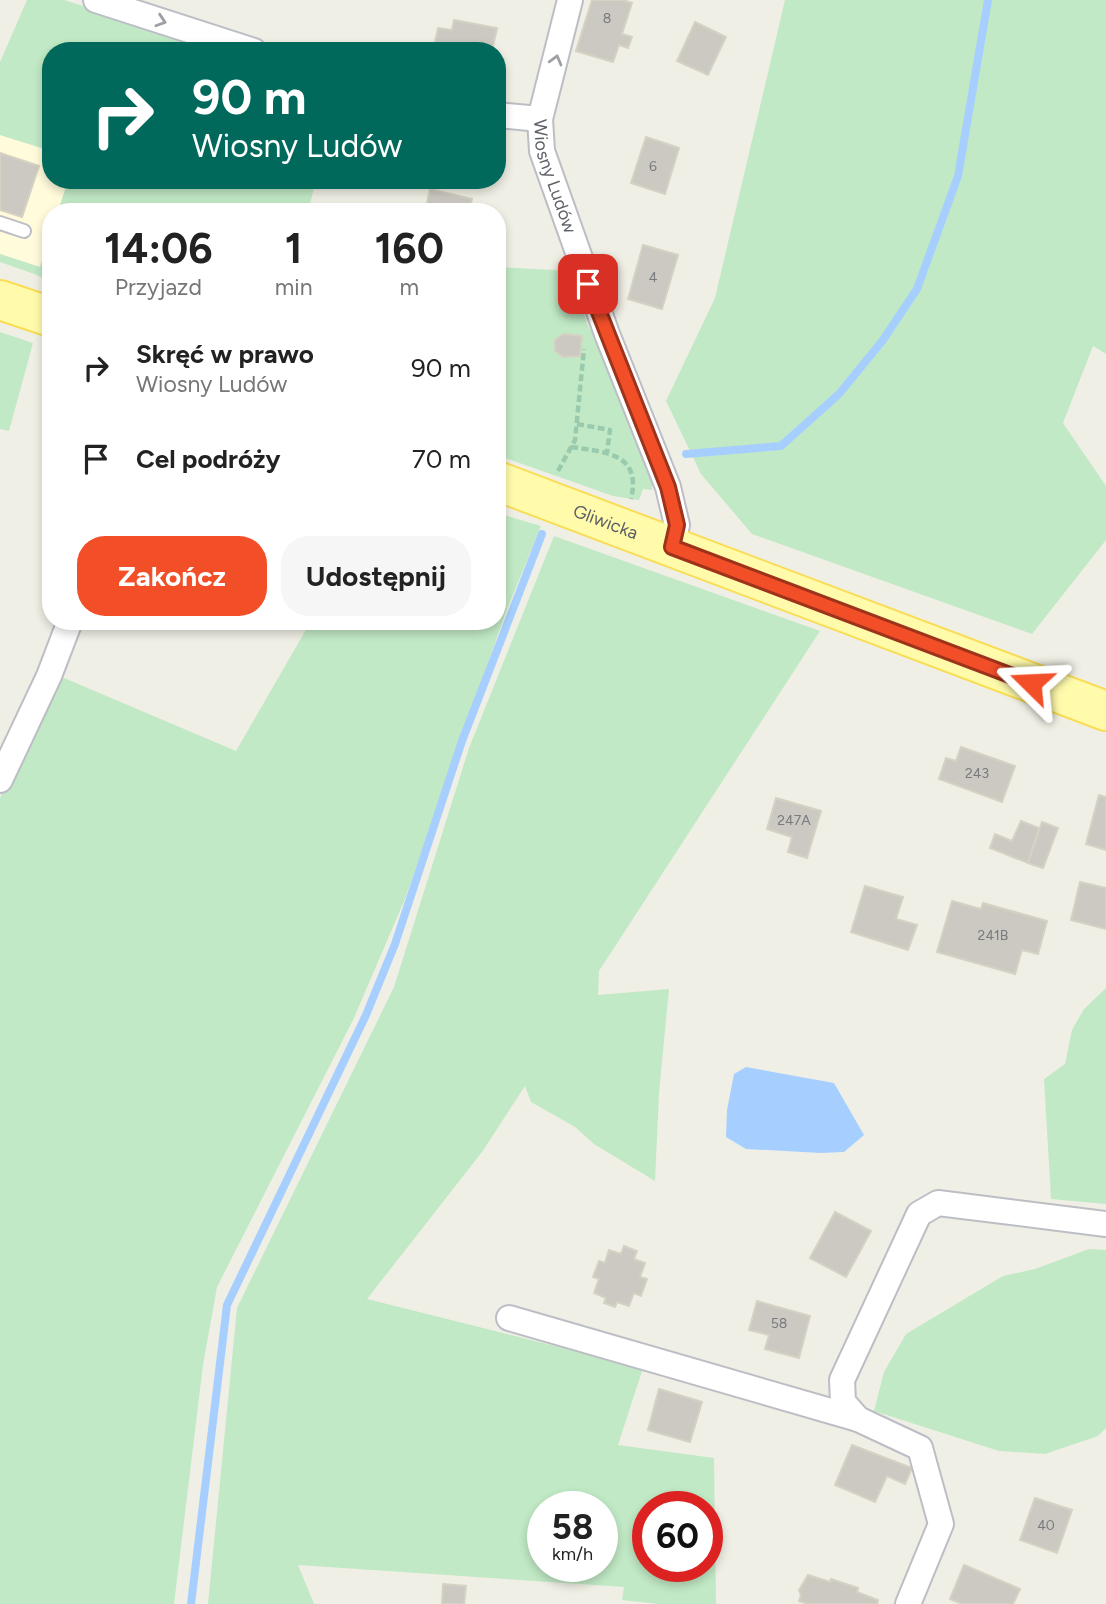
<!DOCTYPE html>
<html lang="pl">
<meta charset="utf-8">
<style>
body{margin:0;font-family:Figtree,sans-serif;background:#f6f6f6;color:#222;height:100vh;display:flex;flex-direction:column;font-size:26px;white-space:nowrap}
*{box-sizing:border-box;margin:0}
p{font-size:23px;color:#767676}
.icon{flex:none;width:38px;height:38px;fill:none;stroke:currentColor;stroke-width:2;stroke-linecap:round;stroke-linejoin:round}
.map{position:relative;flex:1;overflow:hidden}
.panel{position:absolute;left:42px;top:203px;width:464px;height:427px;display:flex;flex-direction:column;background:#fff;border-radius:28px;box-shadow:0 4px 10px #0003}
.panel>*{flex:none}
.guide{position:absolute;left:42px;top:42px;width:464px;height:147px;border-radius:28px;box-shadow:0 4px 10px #0003;background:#00695c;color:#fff;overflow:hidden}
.speed{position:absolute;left:527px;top:1491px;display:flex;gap:14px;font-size:35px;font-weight:700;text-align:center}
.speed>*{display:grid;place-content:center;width:91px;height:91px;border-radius:50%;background:#fff;box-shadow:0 4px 10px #0003;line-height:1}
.speed small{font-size:18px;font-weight:400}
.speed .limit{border:10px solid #d22;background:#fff;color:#111}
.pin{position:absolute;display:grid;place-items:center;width:60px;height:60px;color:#fff;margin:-30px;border-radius:14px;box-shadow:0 4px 10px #0006}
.me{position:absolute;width:77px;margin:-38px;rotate:291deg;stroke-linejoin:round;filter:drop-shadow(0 0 5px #0008)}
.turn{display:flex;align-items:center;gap:24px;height:147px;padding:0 35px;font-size:32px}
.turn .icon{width:91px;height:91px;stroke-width:2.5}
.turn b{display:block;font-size:49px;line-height:60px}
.eta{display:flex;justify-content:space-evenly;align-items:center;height:119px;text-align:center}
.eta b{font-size:42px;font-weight:700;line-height:49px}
.primary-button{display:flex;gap:14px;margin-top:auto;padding:14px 35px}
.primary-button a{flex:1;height:80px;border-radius:28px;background:#f24f29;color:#fff;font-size:28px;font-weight:700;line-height:80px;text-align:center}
.primary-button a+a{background:#f6f6f6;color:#222}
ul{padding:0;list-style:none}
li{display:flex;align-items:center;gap:21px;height:91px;padding:0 35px}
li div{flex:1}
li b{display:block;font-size:26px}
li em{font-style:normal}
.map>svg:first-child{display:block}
</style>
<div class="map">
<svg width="1106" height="1604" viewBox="0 0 1106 1604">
<rect width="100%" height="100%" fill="#f0efe5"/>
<path fill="#fffbdb" d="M0 135 51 151V180H68L58 212H51V235L40 267 0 254Z"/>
<path fill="#c1e9c5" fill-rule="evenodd" d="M27 0H64L228 51H51V151L0 135V62Z
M785 0H1106V354L1093 346 1063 423 1106 486V540L1032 634 752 534 701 474 666 401 715 298Z
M68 180H316L308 212H58Z
M51 234V283L37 275 0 262V254L40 267Z
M497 267 572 271 587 324 599 344 613 384 645 456 652 480V490L643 489 639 500 613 496 497 455Z
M0 332 33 343 9 431 0 429Z
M497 513 541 526 506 612 405 899 353 1020 217 1287 203 1365 174 1604H0V798L57 675 236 751 311 621H497Z
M554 536 820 631 599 971 598 995 669 989 659 1093 655 1181 594 1144 575 1127 531 1102 525 1086 482 1152 367 1299 643 1368 618 1445 714 1458 716 1604H658L622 1600 624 1587 298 1565 314 1604H208L237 1308 394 987 469 748ZM542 1507H602V1566H542ZM648 1507H707V1566H648Z
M1106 988V1204L1051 1199 1044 1079 1065 1064 1072 1030 1084 1009Z
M1089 1249 1106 1250V1428L1098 1436 1045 1454 999 1451 874 1411 884 1372 906 1334 1003 1276 1035 1269Z"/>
<path fill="#a6cfff" d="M746 1067 834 1083 864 1135 844 1152 821 1153 746 1149 726 1137 727 1110 734 1074Z"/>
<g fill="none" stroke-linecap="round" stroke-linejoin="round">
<path stroke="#a6cfff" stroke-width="8" d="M686 454 781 446 839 394 883 340 917 289 958 176 988 0
M191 1604 227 1305 366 1015 395 944 462 741 542 534"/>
</g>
<path fill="#cbc9c2" stroke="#d5d2c3" stroke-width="2" d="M592 0H623L632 3 622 34 632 37 628 48 619 45 613 62 576 51Z
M454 20 497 28 492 51H433L438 28 452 30Z
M695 22 726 37 708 75 677 61Z
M646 137 679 148 665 194 631 183Z
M0 153 39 166 22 217 0 210Z
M430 189 472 199 469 212H425Z
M643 245 678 255 662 309 628 299Z
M563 334 582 336 580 356 563 357 555 351V340Z
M961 747 1015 766 1002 802 939 779 946 758 956 761Z
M1099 795 1106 797V850L1086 844Z
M776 798 821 811 807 858 788 852 792 837 767 829Z
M1021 821 1039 828 1028 863 990 848 995 834 1012 841Z
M1042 822 1058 828 1043 868 1028 863Z
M1080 882 1106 888V929L1071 920Z
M865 886 903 897 896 919 917 925 908 950 851 932Z
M952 901 981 909 983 903 1047 921 1038 954 1022 950 1015 974 937 952Z
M835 1212 871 1231 846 1277 810 1258Z
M624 1246 637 1251 634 1259 645 1263 640 1277 647 1279 641 1296 634 1293 629 1306 617 1302 615 1307 604 1303 606 1298 594 1293 599 1279 593 1277 599 1261 605 1263 609 1250 621 1254Z
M757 1301 810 1316 799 1358 765 1349 769 1335 749 1330Z
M659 1389 702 1402 690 1442 648 1430Z
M852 1445 912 1468 905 1484 887 1476 875 1502 835 1485Z
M1035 1498 1072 1510 1057 1553 1020 1540Z
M964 1565 1020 1589 1013 1604H962L950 1599Z
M808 1575 830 1582 831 1579 858 1588 857 1592 878 1600 877 1604H808L799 1601 801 1595 799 1590Z
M443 1584 466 1586 464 1604H442Z"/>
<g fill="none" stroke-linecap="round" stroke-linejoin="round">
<g stroke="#bdbec5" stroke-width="16">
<path id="lane" d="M0 223 24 231"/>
</g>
<g stroke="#bdbec5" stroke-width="28">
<g id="street">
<path d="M96 0 254 51"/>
<path id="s1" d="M570 0 540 119 542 151 607 334 668 487 677 525 672 547"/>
<path d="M497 115 540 119"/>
<path d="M0 780 49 676 70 621"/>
<path d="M509 1318 858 1419 920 1448 941 1524 908 1604"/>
<path d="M858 1419 843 1402 842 1380 919 1214 938 1203 1106 1224"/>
</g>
</g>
<g stroke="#f9dd56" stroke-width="42">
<g id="primary">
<path d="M0 300 51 317"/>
<path id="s2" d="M497 481 1106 711"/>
</g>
</g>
<path stroke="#99caad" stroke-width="4.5" stroke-dasharray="7 3.5" stroke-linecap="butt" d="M577 424 610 430 607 452
M571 447C605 452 642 453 631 499
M558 471 575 440 584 349"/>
<use href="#lane" stroke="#fff" stroke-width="12"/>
<use href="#street" stroke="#fff" stroke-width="24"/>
<use href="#primary" stroke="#fffbab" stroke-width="38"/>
</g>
<defs><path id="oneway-chevron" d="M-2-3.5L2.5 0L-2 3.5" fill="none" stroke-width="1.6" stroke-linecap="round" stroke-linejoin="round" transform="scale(1.75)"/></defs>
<g stroke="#9ea0a4">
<use href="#oneway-chevron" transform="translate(161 21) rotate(18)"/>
<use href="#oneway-chevron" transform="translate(556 60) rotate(-75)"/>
</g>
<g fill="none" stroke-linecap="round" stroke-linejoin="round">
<g stroke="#9d331b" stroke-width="18">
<path id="route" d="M588 284 668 487 677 525 672 547 1031 683"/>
</g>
<use href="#route" stroke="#f24f29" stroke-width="12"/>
</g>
<g text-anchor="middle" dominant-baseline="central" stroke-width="7" stroke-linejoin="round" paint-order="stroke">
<g font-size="14" fill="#787a7e">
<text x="607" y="18">8</text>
<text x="653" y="166">6</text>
<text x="653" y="277">4</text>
<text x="977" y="773">243</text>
<text x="794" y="820">247A</text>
<text x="993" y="935">241B</text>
<text x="779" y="1323">58</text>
<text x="1046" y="1525">40</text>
</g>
<g font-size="18" fill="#5d6067" stroke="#fff">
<text stroke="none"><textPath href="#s1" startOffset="182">Wiosny Ludów</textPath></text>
<text stroke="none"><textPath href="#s2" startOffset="116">Gliwicka</textPath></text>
</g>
</g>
</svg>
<div class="speed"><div>58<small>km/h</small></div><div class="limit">60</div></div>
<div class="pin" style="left:588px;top:284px;background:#d93025"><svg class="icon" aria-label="arrive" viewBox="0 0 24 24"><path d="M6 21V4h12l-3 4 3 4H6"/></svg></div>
<svg class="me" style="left:1031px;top:683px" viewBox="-20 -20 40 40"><path d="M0-17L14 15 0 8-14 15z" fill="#f24f29" stroke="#fff" stroke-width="4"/></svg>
<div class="guide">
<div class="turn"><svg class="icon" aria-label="right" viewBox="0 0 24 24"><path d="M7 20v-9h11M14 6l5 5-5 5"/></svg><div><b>90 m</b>Wiosny Ludów</div></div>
</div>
<section class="panel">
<div class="eta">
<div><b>14:06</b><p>Przyjazd</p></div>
<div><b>1</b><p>min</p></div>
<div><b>160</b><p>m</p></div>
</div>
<ul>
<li><svg class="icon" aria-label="right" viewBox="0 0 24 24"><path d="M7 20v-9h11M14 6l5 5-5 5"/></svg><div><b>Skręć w prawo</b><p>Wiosny Ludów</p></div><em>90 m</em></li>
<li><svg class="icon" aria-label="arrive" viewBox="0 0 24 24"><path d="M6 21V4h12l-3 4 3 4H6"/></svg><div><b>Cel podróży</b></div><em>70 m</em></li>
</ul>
<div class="primary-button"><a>Zakończ</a><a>Udostępnij</a></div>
</section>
</div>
